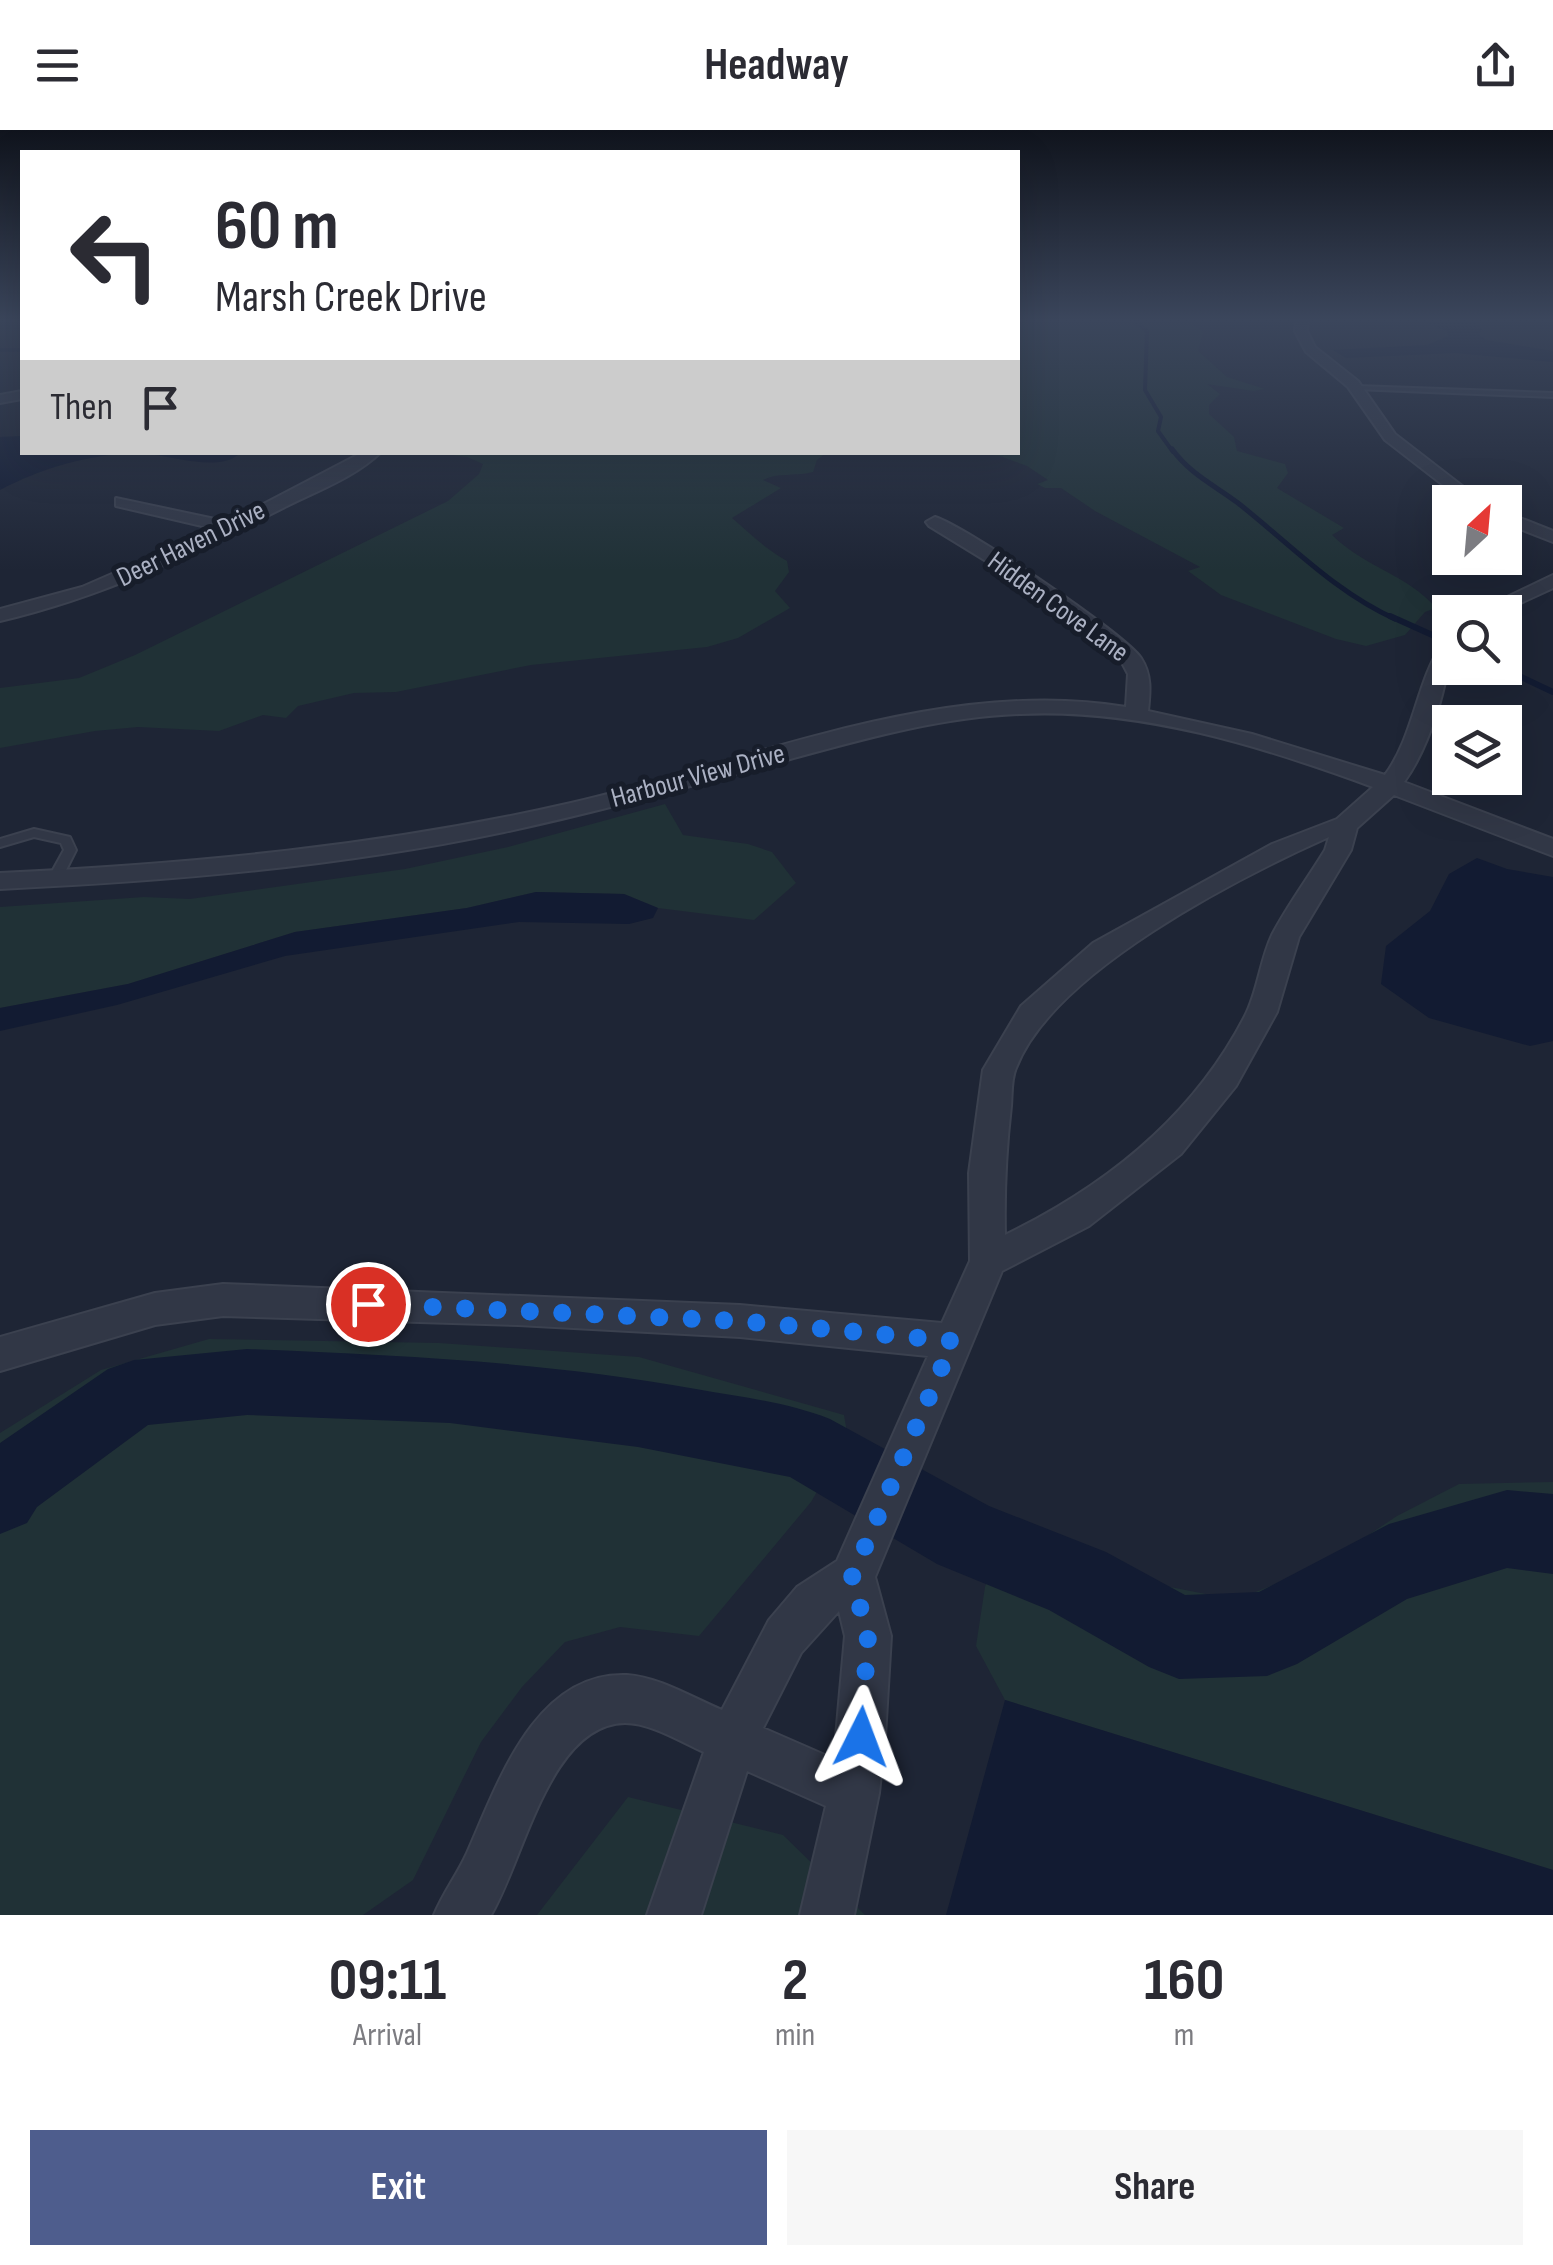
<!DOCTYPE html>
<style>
body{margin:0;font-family:"Sofia Sans Condensed",sans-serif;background:#f7f7f7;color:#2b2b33;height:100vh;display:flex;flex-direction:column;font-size:38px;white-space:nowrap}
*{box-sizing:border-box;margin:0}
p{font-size:32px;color:#7c7c81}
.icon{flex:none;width:55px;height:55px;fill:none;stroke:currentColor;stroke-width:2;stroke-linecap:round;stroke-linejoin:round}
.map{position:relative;height:1785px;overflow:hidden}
.sheet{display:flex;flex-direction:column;background:#fff;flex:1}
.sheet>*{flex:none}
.banner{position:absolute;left:20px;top:20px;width:1000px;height:305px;border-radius:0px;box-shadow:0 10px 40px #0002;background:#fff;color:#2b2b33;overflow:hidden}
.needle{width:65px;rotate:26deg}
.fabs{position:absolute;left:1432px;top:355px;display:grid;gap:20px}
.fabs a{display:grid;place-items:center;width:90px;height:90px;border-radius:0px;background:#fff;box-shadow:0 10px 40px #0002;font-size:50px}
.pin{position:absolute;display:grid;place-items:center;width:85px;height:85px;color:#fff;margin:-42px;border:5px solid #fff;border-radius:50%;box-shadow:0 2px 10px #0007}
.me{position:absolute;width:110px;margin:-55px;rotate:3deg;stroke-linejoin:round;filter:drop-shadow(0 0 8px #0008)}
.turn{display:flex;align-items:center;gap:35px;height:210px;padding:0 30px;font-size:45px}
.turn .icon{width:130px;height:130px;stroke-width:2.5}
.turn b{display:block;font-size:70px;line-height:85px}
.then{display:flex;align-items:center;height:95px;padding:0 30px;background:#0003;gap:20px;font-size:38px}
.eta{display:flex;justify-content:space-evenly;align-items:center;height:170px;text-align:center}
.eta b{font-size:60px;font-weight:700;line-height:70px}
.button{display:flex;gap:20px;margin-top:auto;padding:20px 30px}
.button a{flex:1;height:115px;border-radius:0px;background:#4e5d8d;color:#fff;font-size:40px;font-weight:700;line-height:115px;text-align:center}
.button a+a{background:#f7f7f7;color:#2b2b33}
header{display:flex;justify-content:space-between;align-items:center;height:130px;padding:0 30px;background:#fff;font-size:45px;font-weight:700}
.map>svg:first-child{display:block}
</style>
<header><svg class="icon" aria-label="menu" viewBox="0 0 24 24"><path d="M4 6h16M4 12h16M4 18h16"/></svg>Headway<svg class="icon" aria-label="share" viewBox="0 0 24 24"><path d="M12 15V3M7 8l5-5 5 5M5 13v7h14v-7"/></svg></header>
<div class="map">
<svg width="1553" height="1785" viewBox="0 0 1553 1785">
<rect width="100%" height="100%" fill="#1e2535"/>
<path fill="#203136" d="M1018 191H1195L1194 195 1203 202 1198 221 1227 247 1265 259 1253 261 1207 254 1220 264 1209 275V284L1234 307 1237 321 1285 334 1288 343 1277 358 1344 398 1332 405C1366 438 1408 445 1436 478L1425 482 1405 505 1366 516 1336 509 1221 465 1188 441 1200 437 1095 381 1061 358H1045L1037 354 1048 350 1027 336 1000 326 969 323 1018 322Z
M437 323H826L817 330 813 342C795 347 779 342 763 350L781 358 732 388C751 404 765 419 787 431L789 442 775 461 790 478 738 508 707 517 531 535 396 562 354 563 298 576 286 588 263 585 219 601 138 597 95 601 0 618V558L79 548 135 525 448 371 479 344 483 334 467 327Z
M665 674 683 705 748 714 772 722 796 753 754 790 658 778 624 764 536 762 467 778 295 802 128 854 0 878V777L144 767 190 769 405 739 508 717Z
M209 1209 439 1213 639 1227 844 1285 848 1308 811 1372 699 1506 620 1497 565 1512 522 1557 481 1612 413 1750 363 1785H0V1303L101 1240Z
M1553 1352V1740L1005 1570 976 1516 985 1457 1009 1392 1155 1454 1236 1470 1326 1433 1397 1386 1459 1354Z
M628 1667 783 1705 865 1785H537Z"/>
<path fill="#121b32" d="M1422 191H1479L1476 194 1482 200 1479 204 1486 210 1553 221V232L1455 223 1346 228 1333 220 1427 215 1448 206 1447 201Z
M22 306V322L240 323C219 344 170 324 142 324 95 322 42 338 0 360V307Z
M1477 728 1507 739 1553 747V911L1530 916 1429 888 1381 854 1386 816 1430 781 1449 744Z
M536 762 624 764 658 778 653 788 629 794 519 792 285 826 117 875 0 901V878L128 854 295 802 467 778Z
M1005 1570 1553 1740V1785H946Z"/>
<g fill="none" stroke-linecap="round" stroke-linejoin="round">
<path stroke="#121b32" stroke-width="4" d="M1134 191 1147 201 1145 260 1161 287 1158 301 1173 322
M0 220H22"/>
<path stroke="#121b32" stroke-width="5" d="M1172 319C1190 344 1214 355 1238 373 1290 414 1335 462 1395 489"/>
<path stroke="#121b32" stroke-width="6" d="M1390 486 1450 513
M1502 538 1553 562"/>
<path fill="#121b32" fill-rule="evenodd" d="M247 1219C398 1225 547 1232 696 1259 741 1267 787 1272 830 1289L989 1376 1106 1422 1185 1465 1259 1462 1389 1394 1507 1360 1553 1364V1444L1507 1438 1407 1469 1297 1534 1267 1546 1179 1549 1149 1537 1049 1480 937 1434 790 1347 638 1317 450 1293 247 1285 148 1295 37 1377 27 1393 0 1404V1313L108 1239 134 1230Z"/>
<g stroke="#3b414f" stroke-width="4">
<path id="lane" d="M1357 256 1553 263V267L1355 259Z
M34 699 70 707 76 720 60 752 55 753 48 749 64 720 61 713 34 707 0 717V709Z"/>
</g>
<g stroke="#3b414f" stroke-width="4">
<path id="street" d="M1296 191H1308L1307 201 1315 217 1358 251 1395 304 1483 372H1465L1385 310 1348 257 1306 222 1295 201Z
M22 261V269L0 273V265Z
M363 322H381C355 347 319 360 287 376 194 423 103 467 0 491V479L82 457 215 399 116 376V368L229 392Z
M1505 382 1553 401V412L1505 393Z
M935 387C965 396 1125 504 1141 528 1152 545 1150 562 1148 581L1252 604 1385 645C1414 606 1416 553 1443 512L1450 510C1450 552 1429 618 1404 652L1553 709V726L1394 665 1357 698 1351 720 1299 807 1277 882 1236 956 1181 1024 1089 1096 1002 1141 875 1447 891 1506 885 1607 879 1663 854 1785H800L826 1676 747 1641 701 1785H647L704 1622C681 1612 651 1593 625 1593 549 1594 523 1732 491 1785H434C443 1763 457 1745 467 1723 497 1656 534 1541 627 1545 659 1547 693 1568 722 1580L769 1490 797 1457 837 1431 928 1226 740 1207 518 1195 223 1186 155 1195 0 1241V1207L155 1163 223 1154 740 1175 942 1193 970 1131 969 1043 983 940 1021 876 1093 813 1272 714 1337 689 1373 657C1262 616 1139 578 1020 584 939 587 860 610 783 631 690 656 598 682 504 702 338 737 169 751 0 759V743C192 734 383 716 571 673 749 632 942 546 1126 577L1128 544 1118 525 991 434 929 396 926 392ZM1329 707 1325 720C1308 748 1287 776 1272 805 1260 830 1258 861 1245 886 1193 987 1106 1056 1005 1105 1004 1061 1006 1020 1011 976 1012 964 1011 949 1016 938 1053 842 1237 748 1329 707ZM839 1481 845 1506 834 1629 763 1598 801 1523Z
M1553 445V458L1501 482H1476Z"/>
</g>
<use href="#lane" fill="#313746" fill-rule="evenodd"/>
<use href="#street" fill="#313746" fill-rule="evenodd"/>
</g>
<linearGradient id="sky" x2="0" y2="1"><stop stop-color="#10141d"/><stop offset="0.43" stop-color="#3b465c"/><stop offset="1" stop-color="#3b465c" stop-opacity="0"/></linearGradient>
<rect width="1553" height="441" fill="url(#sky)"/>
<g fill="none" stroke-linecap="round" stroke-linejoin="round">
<path stroke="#1a73e8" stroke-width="18" stroke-dasharray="0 32.4" d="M368 1174 740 1191 953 1211 852 1447 868 1506 861 1607"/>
</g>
<g text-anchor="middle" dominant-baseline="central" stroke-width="10" stroke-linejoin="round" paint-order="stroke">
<g font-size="28" fill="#abb1c3" stroke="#171d2a">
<text transform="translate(191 414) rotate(-26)">Deer Haven Drive</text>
<text transform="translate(1058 477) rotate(36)">Hidden Cove Lane</text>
<text transform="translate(698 646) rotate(-15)">Harbour View Drive</text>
</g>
</g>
</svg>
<div class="fabs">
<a><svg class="needle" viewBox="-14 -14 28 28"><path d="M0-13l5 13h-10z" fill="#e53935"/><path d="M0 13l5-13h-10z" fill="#7c7c81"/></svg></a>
<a><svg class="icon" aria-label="search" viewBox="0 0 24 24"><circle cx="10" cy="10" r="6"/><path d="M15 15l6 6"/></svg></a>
<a><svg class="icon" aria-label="layers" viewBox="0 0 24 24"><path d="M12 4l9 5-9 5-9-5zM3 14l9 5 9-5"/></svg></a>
</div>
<div class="pin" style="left:368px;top:1174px;background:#d93025"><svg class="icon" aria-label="arrive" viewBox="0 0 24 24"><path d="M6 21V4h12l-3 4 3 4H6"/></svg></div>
<svg class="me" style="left:861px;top:1607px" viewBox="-20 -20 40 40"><path d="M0-17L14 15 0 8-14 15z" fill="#1a73e8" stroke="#fff" stroke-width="4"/></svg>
<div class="banner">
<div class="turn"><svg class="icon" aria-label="left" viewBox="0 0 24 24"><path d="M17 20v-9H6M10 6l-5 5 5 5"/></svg><div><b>60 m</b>Marsh Creek Drive</div></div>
<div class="then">Then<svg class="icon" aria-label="arrive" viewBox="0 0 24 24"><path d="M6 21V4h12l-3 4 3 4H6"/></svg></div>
</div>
</div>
<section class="sheet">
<div class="eta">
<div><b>09:11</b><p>Arrival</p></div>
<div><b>2</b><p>min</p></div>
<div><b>160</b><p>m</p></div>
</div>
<div class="button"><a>Exit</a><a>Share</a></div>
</section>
